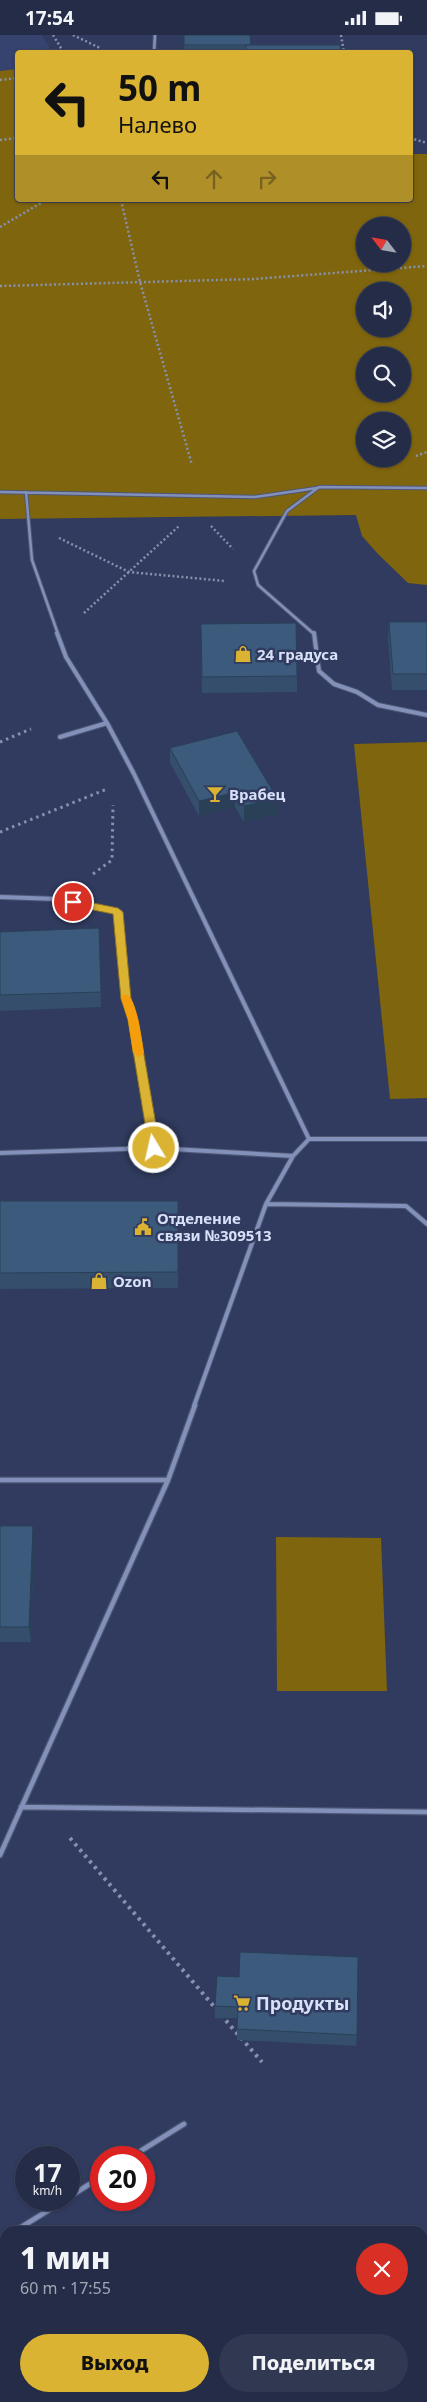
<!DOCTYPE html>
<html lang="ru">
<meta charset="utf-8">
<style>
body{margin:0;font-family:"Noto Sans",sans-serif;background:#303852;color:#f1f3f6;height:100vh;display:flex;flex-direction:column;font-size:19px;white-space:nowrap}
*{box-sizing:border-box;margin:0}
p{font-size:16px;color:#a3a7b4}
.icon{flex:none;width:28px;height:28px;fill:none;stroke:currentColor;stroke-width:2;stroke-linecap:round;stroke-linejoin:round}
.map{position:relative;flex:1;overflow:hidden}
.side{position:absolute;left:0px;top:2191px;width:428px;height:176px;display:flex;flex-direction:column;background:#242c47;border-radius:15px 15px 0 0;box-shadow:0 1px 4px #0004,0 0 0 1px #414860}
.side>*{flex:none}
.banner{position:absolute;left:15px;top:15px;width:398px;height:152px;border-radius:5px;box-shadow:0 1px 4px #0004,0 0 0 1px #414860;background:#dbb333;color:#111;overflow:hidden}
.needle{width:32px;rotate:301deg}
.tools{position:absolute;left:356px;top:182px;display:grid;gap:10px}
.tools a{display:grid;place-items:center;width:55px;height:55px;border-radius:50%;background:#242c47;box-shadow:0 1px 4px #0004,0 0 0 1px #414860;font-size:25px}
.speed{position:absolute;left:15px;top:2111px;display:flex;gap:10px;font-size:25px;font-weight:700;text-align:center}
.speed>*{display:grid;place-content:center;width:65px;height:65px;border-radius:50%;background:#242c47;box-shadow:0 1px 4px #0004,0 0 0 1px #414860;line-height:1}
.speed small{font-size:12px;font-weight:400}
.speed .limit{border:8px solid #d22;background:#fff;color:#111}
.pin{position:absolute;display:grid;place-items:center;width:42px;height:42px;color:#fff;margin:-21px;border:2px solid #fff;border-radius:50%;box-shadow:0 1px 5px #0007}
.me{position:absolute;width:55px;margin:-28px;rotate:351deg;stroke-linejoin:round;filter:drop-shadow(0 0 4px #0008)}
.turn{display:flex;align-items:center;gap:18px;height:105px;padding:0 20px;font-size:22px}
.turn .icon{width:65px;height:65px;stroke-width:2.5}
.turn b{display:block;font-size:35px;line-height:42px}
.lanes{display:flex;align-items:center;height:48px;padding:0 20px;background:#0003;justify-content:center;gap:25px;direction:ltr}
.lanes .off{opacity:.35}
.round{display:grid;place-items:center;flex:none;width:52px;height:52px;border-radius:26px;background:#303852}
.overview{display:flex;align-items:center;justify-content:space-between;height:85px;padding:0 20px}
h1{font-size:30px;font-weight:800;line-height:38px}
.primary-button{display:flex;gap:10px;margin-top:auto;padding:10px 20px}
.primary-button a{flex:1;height:58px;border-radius:30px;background:#dbb333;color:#111;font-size:20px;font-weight:800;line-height:58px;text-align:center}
.primary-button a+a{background:#303852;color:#f1f3f6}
.status{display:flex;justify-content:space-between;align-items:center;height:35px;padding:0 25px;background:#242c47;direction:ltr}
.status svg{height:14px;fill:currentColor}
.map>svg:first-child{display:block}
</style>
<div class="status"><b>17:54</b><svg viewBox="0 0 49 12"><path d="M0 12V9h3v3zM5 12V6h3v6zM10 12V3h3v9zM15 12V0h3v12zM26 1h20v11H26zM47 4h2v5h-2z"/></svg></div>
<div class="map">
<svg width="427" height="2367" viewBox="0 0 427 2367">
<rect width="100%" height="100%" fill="#303b5f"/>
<path fill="#36436e" d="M0 0H42L52 17 18 18 17 34 0 36Z"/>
<path fill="#7f650d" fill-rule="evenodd" d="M17 34 18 165H410V119H427V550L408 548 378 519 362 501 356 480 0 484V36ZM365 191H402V229H365ZM365 256H402V294H365ZM365 321H402V359H365ZM365 386H402V424H365Z
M427 707V1063L390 1064 354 709Z
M276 1502 381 1503 387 1656H277Z"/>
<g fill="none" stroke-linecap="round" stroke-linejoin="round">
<g stroke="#4e5775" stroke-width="4.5">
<path id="lane-far2" d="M154 18 155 0
M0 457 255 462 317 453
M26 457 32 525 58 599
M314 599 258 550 254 536 287 476 319 452 427 453"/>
</g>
<g stroke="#4e5775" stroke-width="6">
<path id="lane-far1" d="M57 598 66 622 107 688 134 739 309 1104
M314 598 319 636 334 649 357 657 378 670 427 680
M60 702 107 688
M0 862 58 864 118 877 126 964 133 985 154 1113
M0 1118 154 1113 293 1121
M266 1169 406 1171 427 1189
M194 1371 266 1169 293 1121 309 1104H427"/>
</g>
<g stroke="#4e5775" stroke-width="7">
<path id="lane" d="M0 1445H168
M21 1772 427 1777
M0 1820 168 1445 195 1370
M131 2122 184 2089
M69 2162 101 2142
M15 2196 65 2165
M0 2206 5 2203"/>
</g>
<path stroke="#8791ad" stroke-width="2.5" stroke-dasharray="2 2.5" stroke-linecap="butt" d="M53 0 64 18
M73 0 100 13 102 18
M341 0 344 18
M0 45 18 43
M410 103 427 108
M0 105 18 103
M121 165 140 247 192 430
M0 192 46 165
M0 251 254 244 427 231
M416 421 427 417
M211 491 233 514
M59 503 129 537 225 546
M84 578 179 491"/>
<path stroke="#8791ad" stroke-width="3" stroke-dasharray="2.5 4" stroke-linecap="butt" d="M0 707 31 694
M0 797 107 754
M93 839 112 825 113 770"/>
<path stroke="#8791ad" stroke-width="4" stroke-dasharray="3 4.5" stroke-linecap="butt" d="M70 1803 217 1975
M221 1980 262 2027"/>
<use href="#lane-far2" stroke="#8290ba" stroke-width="2.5"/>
<use href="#lane-far1" stroke="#8290ba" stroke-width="4"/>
<use href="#lane" stroke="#8290ba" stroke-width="4.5"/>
</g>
<path fill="#344e6b" d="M184 0 251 10 341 18H184Z
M389 587H427V655H392L388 603Z
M201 589 297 641V657L202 658Z
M170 713 277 763V779L244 787 235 772 199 781 170 728Z
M99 893 101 972 0 976V897Z
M0 1166H178V1253L0 1254Z
M0 1491 34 1506 31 1607H0Z
M239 1942 357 2000 356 2011 237 2005V1983H215V1971Z
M422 2265 426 2367H170V2362Z"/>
<path fill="#2a4057" d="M236 757 235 772 199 781V766Z
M277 763V779L244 787V771Z
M33 1491 34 1506 31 1607 29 1592Z"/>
<path fill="#3c5b7c" stroke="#2a4057" d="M184 0H250L251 10H184Z
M246 10H340L341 18H246Z
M389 587H427V639H393Z
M296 588 297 641 202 642 201 589Z
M237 696 277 763 244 771 236 757 199 766 170 713Z
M99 893 101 957 0 960V897Z
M0 1166H178V1237L0 1238Z
M0 1491H33L29 1592H0Z
M240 1917 358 1922 357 2000 237 1994 238 1972 215 1971 217 1941 239 1942Z
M422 2265 426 2366 170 2365V2362H422Z"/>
<path fill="#dbb333" stroke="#8e7421" d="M73 864 118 873 123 877 131 964 138 985 160 1113 158 1116 154 1117 149 1113 128 985 121 964 113 879 69 870V865Z"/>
<path fill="#f59e0b" d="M126 959C137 962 142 1006 144 1018L139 1022 133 1018 128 985 121 962Z"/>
<defs>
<g id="shop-bare" transform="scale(1.35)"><path d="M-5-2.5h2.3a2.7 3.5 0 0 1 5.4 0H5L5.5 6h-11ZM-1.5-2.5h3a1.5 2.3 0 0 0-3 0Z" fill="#dbb333" stroke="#303b5f" stroke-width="2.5" paint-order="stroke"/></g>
<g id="bar-bare" transform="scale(1.35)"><path d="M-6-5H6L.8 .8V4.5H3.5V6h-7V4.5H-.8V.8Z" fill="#dbb333" stroke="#303b5f" stroke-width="2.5" paint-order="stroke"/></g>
<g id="civic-bare" transform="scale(1.35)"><path d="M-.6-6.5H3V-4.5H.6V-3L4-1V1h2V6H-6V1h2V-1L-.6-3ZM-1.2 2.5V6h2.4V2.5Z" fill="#dbb333" stroke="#303b5f" stroke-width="2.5" paint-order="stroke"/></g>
<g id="supermarket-bare" transform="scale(1.35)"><path d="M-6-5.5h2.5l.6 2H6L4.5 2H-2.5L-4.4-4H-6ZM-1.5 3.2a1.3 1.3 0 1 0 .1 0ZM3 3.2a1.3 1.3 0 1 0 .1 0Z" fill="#dbb333" stroke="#303b5f" stroke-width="2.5" paint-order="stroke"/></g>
</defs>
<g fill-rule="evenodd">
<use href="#shop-bare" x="243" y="619"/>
<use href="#bar-bare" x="215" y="759"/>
<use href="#civic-bare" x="143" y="1192"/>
<use href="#shop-bare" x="99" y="1246"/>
<use href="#supermarket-bare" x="242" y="1968"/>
</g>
<g text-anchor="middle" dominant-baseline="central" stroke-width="5" stroke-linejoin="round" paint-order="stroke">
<g font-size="15" font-weight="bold" fill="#d8e1f7" stroke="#303b5f" text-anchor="start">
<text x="257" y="619">24 градуса</text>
<text x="229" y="759">Врабец</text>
<text x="157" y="1183">Отделение<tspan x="157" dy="17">связи №309513</tspan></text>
<text x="113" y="1246">Ozon</text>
</g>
<g font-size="18" font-weight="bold" fill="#d8e1f7" stroke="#303b5f" text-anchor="start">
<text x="256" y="1968">Продукты</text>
</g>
</g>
</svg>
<div class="tools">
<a><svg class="needle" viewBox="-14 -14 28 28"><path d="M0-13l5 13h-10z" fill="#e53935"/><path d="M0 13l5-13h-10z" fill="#a3a7b4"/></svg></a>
<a><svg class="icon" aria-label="sound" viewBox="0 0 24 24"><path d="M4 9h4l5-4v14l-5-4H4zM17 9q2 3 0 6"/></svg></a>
<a><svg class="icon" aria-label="search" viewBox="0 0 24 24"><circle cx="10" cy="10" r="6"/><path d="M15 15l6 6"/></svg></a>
<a><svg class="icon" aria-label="layers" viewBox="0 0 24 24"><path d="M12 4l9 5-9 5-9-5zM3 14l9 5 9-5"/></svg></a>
</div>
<div class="speed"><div>17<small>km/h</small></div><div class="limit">20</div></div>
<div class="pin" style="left:73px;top:867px;background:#d93025"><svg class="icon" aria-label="arrive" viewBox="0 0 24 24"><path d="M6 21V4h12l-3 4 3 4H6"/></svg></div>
<svg class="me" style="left:154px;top:1113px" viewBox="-20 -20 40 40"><circle r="17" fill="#dbb333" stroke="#fff" stroke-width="3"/><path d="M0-11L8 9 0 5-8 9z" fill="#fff"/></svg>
<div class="banner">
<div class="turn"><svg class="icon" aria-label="left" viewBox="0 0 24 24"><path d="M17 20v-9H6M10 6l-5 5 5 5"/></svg><div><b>50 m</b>Налево</div></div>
<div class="lanes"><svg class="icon" aria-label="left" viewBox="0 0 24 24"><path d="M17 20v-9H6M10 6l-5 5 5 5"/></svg><svg class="icon off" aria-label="ahead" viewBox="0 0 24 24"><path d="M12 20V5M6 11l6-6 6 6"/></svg><svg class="icon off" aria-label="right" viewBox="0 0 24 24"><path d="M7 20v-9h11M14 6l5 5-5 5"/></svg></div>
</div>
<section class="side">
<div class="overview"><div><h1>1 мин</h1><p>60 m · 17:55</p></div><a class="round" style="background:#d93025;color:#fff"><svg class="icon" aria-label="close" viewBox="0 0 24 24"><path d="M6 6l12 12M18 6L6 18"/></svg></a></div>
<div class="primary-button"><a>Выход</a><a>Поделиться</a></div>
</section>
</div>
